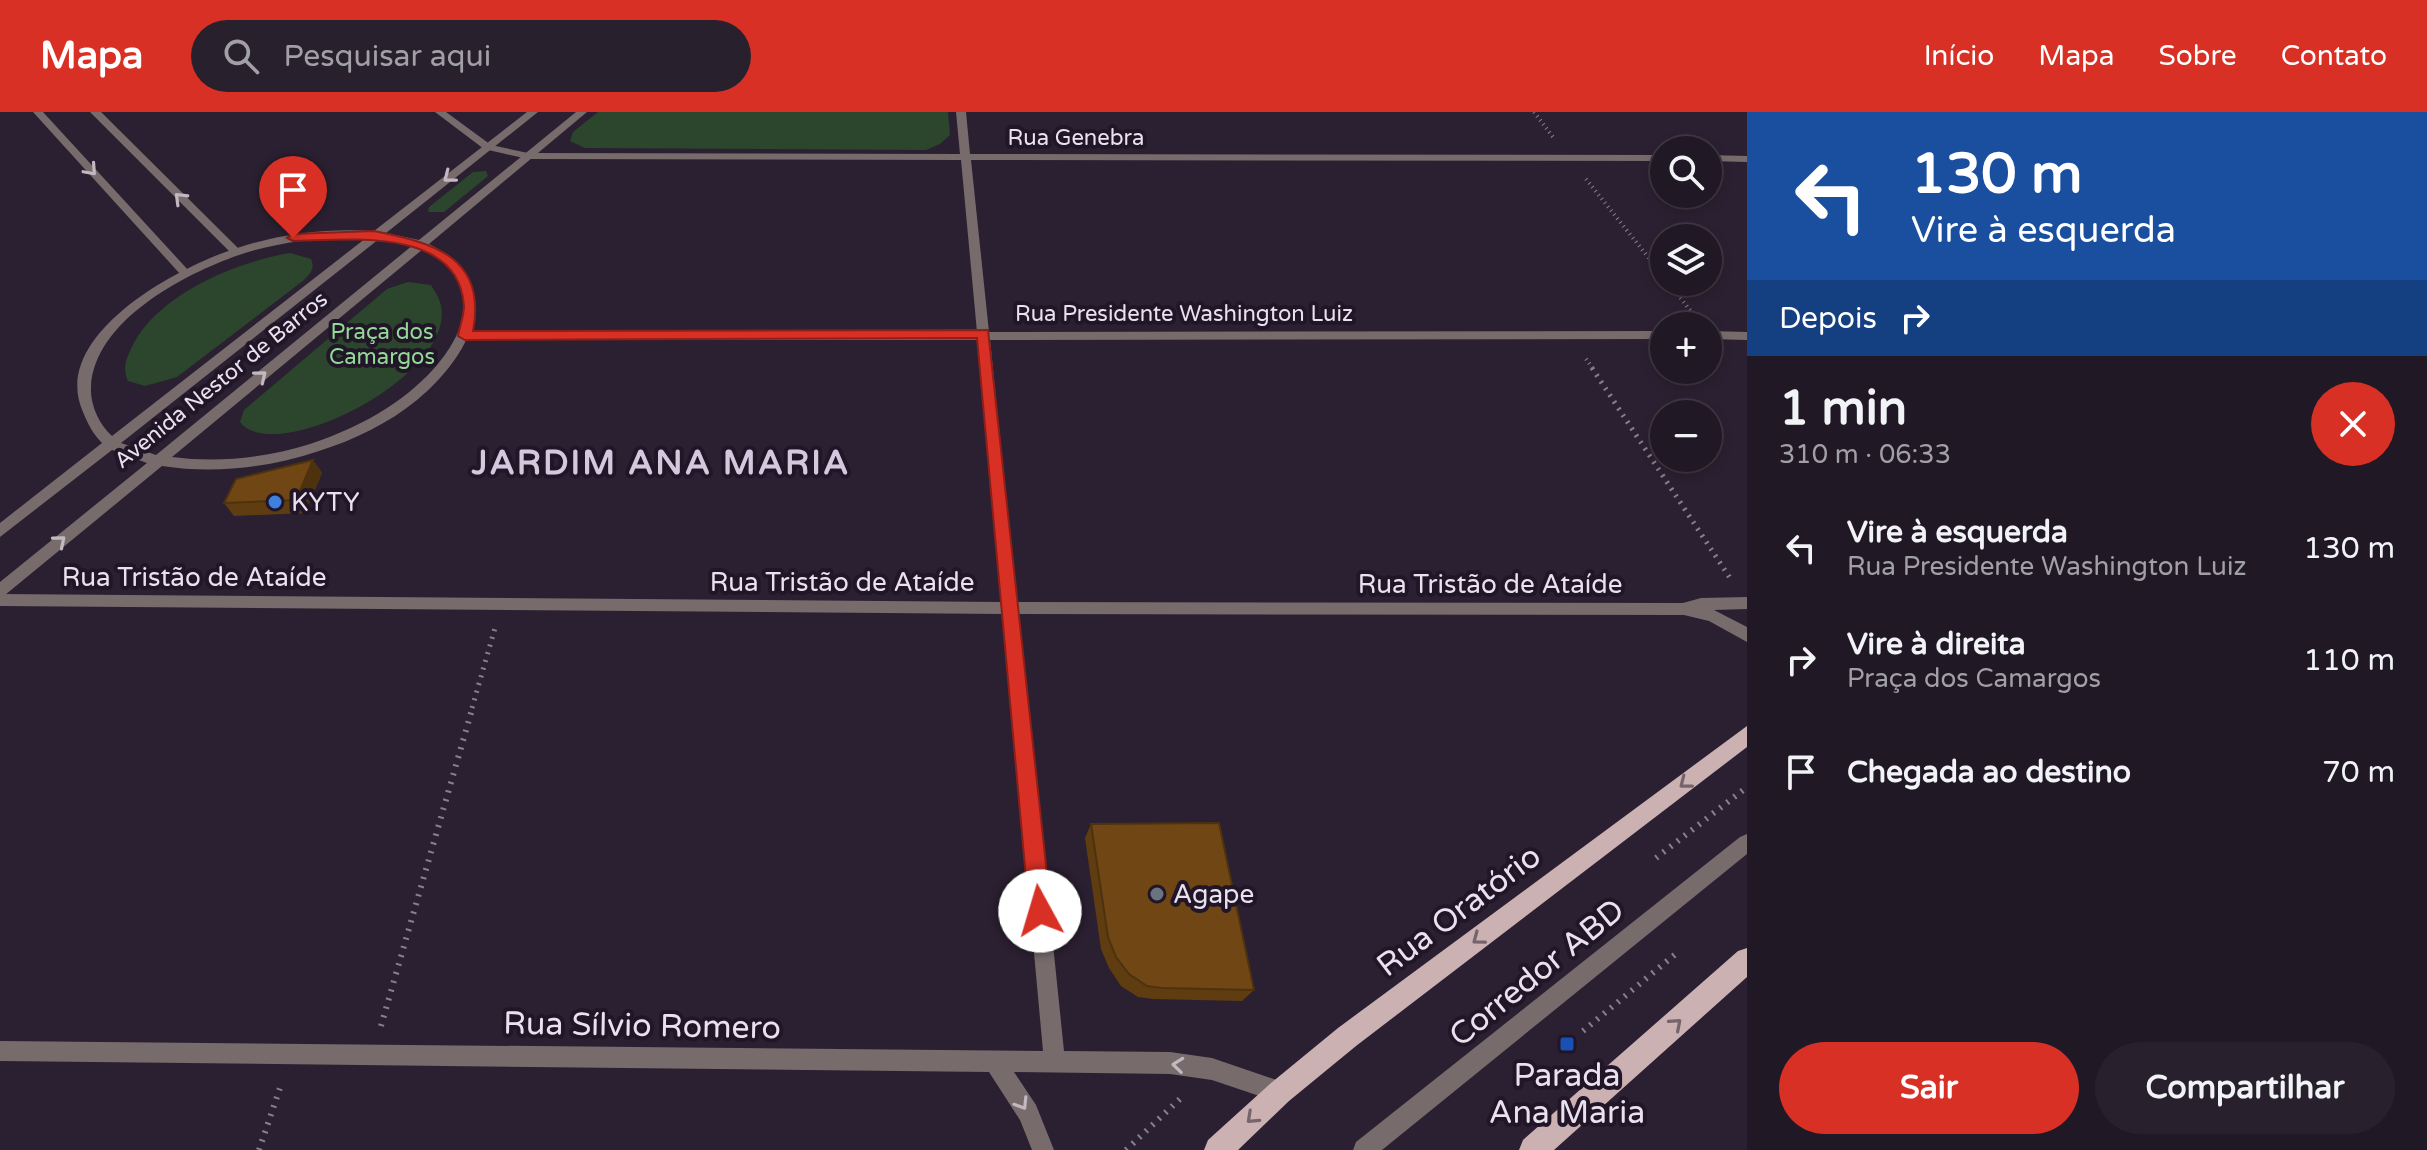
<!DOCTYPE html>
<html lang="pt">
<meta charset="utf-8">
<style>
body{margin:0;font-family:"Varela Round",sans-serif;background:#28212d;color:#f1f3f6;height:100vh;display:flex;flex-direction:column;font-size:30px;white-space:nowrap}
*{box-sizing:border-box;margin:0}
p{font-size:26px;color:#a2a0a7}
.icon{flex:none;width:44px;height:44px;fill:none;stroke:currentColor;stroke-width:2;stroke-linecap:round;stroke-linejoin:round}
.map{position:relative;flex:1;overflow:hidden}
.side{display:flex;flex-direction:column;background:#201825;width:680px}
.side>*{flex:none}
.banner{background:#1a4fa0;color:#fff;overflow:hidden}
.tools{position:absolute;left:1650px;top:24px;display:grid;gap:16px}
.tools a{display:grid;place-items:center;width:72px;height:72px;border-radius:50%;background:#201825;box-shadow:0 4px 12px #0003,0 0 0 2px #3d3742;font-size:40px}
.pin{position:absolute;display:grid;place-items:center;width:68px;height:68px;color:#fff;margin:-82px -34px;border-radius:50% 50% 50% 0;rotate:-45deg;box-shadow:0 0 8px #0007}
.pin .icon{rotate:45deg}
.me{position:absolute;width:88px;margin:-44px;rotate:354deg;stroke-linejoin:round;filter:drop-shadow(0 0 6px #0008)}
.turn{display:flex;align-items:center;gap:28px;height:168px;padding:0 32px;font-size:36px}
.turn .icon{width:104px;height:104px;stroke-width:2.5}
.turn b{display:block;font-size:56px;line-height:68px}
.then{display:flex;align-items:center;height:76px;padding:0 32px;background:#0003;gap:16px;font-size:30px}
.round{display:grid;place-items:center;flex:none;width:84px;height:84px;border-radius:42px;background:#28212d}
.summary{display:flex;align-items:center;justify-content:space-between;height:136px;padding:0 32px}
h1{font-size:48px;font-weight:800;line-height:60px}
.button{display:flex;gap:16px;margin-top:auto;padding:16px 32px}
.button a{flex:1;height:92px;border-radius:48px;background:#d93025;color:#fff;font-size:32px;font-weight:800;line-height:92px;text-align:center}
.button a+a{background:#28212d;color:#f1f3f6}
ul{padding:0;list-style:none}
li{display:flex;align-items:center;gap:24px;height:112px;padding:0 32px}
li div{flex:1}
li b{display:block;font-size:30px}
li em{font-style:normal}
header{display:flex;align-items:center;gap:48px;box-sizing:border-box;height:112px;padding:0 40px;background:#d93025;color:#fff}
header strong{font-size:38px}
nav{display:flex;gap:44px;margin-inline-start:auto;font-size:28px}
.search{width:560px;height:72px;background:#28212d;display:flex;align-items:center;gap:20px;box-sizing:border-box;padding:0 28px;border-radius:44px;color:#a2a0a7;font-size:30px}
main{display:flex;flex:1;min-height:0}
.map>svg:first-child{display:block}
</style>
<header>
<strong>Mapa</strong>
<div class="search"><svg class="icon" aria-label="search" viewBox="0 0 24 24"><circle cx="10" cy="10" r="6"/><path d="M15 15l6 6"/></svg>Pesquisar aqui</div>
<nav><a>Início</a><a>Mapa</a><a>Sobre</a><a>Contato</a></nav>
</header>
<main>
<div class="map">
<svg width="1747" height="1038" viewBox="0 0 1747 1038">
<rect width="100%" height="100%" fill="#2b2031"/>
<path fill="#2b462d" d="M598 0H948L950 23 940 32 926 38 585 36 570 29 573 20Z
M486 59 488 64 444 100H428L429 95 473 60Z
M290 141 311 147C315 156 311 161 304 168L177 265 145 274 128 269C123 258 125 249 130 239 153 184 235 150 290 141Z
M408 170 431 173C434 178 438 184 440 190 462 261 275 356 240 310L244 298 387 177Z"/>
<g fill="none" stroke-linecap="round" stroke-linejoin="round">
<path stroke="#887f8e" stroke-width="4" stroke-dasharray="1 4" stroke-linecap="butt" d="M1534 0 1553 25
M1586 67 1664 165
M1668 170 1697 207
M1586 247 1594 258"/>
<path stroke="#887f8e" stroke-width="5" stroke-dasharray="2 6" stroke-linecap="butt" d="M1592 256 1730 466
M472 596 495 516"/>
<path stroke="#887f8e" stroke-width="6" stroke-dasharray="2 7" stroke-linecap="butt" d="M1656 746 1747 675
M381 914 473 594
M1583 919 1678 840
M259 1038 282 970
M1126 1038 1182 985"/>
<path fill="#786b6c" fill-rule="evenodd" d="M1747 722V742L1382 1038H1353L1356 1030 1740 725Z"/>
<path fill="#786b6c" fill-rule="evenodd" d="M33 0H43L189 159V163H181Z
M90 0H101L240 138V142H232Z
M435 0H446L491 33 528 41 960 42 956 0H966L970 42 1664 43V49L971 48 989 220 1664 219V227L990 228 1017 490 1683 491 1701 486 1747 485V497L1714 498 1747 515V530L1709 509 1684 503 1019 502 1064 939 1170 940 1212 946 1288 972 1291 980 1288 988 1280 991 1212 968 1170 962 1014 960 1036 993 1054 1038H1032L1020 1008 989 960 0 949V929L1043 939 1003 502 0 494V482L1002 490 977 228H465L459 224 465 220H977L961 48 528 47 484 37Z
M1708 43 1747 44V50L1708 49Z
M1708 219 1747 220V228L1708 227Z"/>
<path fill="#786b6c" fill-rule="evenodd" d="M527 0H538L386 121 419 128 576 0H587L429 132C509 173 470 244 417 288 389 311 354 328 319 339 268 356 215 362 162 354L5 483 0 485V470L147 351 112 338 0 425V411L102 331C93 322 88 312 83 300 49 224 176 156 234 137 278 122 327 116 374 119ZM348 124 366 126 112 324C99 312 90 293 91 275 94 209 184 162 239 143 274 131 311 127 348 124ZM379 127 413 133 156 343 121 331ZM423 137C507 183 444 260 387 296 364 311 337 323 310 332 266 346 218 351 172 345Z"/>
<path fill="#ccb1b3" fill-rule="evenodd" d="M1747 614V635L1356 934 1289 989 1238 1038H1204L1208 1028 1271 971 1338 916Z
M1747 836V865L1554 1038H1519L1523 1028 1738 839Z"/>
</g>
<path fill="#603d11" d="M313 348 322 361 305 401 234 404 224 391Z
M1091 712 1254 878 1242 889 1153 887 1138 885 1121 874 1109 856 1101 837 1085 726Z"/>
<path fill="#4e320e" d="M313 348 322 361 305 401 296 388Z"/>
<path fill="#704714" stroke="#4e320e" stroke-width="2" d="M313 348 296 388 224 391 236 367Z
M1219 711 1254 878 1162 876 1147 874 1129 862 1116 845 1108 825 1091 712Z"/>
<defs><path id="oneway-chevron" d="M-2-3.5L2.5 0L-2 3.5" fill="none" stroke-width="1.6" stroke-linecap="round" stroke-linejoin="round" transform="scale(2)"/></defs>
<g stroke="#c1b8c0">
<use href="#oneway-chevron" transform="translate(91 58) rotate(48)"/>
<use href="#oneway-chevron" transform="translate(449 65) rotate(142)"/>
<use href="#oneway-chevron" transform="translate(180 86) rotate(-135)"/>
<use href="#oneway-chevron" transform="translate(261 264) rotate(-39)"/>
<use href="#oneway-chevron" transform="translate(60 429) rotate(-40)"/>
<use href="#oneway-chevron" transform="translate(1178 953) rotate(-174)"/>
<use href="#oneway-chevron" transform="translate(1022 992) rotate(58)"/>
</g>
<g stroke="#76646d">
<use href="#oneway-chevron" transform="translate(1685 671) rotate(142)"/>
<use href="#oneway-chevron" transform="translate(1478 827) rotate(143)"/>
<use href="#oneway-chevron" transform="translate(1676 912) rotate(-41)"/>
<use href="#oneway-chevron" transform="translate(1252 1006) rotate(137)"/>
</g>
<path fill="#d93025" stroke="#8d1f18" stroke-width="2" d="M374 119C434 131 487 145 473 219L988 218 1051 799 1048 806 1040 810 1032 806 1029 799 977 226 465 228 458 224C460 214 464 203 464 194 459 114 347 128 293 129L287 126 293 122Z"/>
<circle fill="#3f7fe0" stroke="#211627" stroke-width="3" cx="275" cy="390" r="8"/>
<circle fill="#6b7280" stroke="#211627" stroke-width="3" cx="1157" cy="782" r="8"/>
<rect fill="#1a4fb4" stroke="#211627" stroke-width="3" x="1559" y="924" width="16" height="16" rx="4"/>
<g text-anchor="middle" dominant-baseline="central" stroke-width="8" stroke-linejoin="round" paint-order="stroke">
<g font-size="22" fill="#e9e2ee" stroke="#211627">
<text x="1076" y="26">Rua Genebra</text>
<text x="1184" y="202">Rua Presidente Washington Luiz</text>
<text transform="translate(221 268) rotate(-39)">Avenida Nestor de Barros</text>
</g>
<g font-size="22" fill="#94d997" stroke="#211627">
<text x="382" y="220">Praça dos<tspan x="382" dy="25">Camargos</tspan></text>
</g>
<g font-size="26" fill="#e9e2ee" stroke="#211627" text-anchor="start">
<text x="291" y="390">KYTY</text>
<text x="1173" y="782">Agape</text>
</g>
<g font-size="26" fill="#e9e2ee" stroke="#211627">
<text x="194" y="465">Rua Tristão de Ataíde</text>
<text x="842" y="470">Rua Tristão de Ataíde</text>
<text x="1490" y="472">Rua Tristão de Ataíde</text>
</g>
<g font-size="32" fill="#e9e2ee" stroke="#211627">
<text transform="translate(1459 799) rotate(-37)">Rua Oratório</text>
<text transform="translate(1537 861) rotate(-39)">Corredor ABD</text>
<text transform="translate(642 914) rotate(1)">Rua Sílvio Romero</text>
</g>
<g font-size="32" fill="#e9e2ee" stroke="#211627">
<text x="1567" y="964">Parada<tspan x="1567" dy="37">Ana Maria</tspan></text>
</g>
<g font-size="34" font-weight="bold" letter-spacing="2" fill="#d5c7de" stroke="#211627">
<text x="661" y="351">JARDIM ANA MARIA</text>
</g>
</g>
</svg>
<div class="tools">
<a><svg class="icon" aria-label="search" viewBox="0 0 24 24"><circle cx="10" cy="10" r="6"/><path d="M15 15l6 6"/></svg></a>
<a><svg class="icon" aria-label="layers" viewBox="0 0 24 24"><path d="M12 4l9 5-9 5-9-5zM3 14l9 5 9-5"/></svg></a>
<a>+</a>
<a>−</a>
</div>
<div class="pin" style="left:293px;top:126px;background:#d93025"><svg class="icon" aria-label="arrive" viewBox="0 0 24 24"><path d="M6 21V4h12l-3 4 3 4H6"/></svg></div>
<svg class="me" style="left:1040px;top:799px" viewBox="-20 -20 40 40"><circle r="19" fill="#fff"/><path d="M0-13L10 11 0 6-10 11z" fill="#d93025"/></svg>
</div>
<section class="side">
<div class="banner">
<div class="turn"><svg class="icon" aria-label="left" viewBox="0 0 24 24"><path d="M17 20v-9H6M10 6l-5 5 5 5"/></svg><div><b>130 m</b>Vire à esquerda</div></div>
<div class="then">Depois<svg class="icon" aria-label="right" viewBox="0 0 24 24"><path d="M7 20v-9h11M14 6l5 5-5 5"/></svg></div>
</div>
<div class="summary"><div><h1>1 min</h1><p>310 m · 06:33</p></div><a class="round" style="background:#d93025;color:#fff"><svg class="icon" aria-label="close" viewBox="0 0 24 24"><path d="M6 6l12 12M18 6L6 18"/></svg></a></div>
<ul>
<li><svg class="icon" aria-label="left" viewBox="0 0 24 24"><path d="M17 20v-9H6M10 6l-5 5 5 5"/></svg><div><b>Vire à esquerda</b><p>Rua Presidente Washington Luiz</p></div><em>130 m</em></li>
<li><svg class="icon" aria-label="right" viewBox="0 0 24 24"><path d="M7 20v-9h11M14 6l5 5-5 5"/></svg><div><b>Vire à direita</b><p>Praça dos Camargos</p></div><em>110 m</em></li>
<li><svg class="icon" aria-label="arrive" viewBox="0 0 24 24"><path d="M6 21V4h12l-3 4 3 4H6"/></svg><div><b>Chegada ao destino</b></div><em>70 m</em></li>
</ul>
<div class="button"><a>Sair</a><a>Compartilhar</a></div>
</section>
</main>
